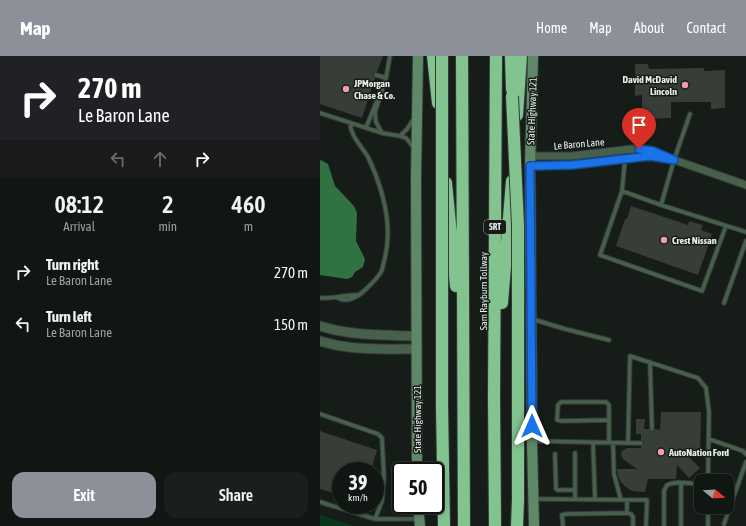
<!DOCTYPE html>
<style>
body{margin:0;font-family:"Asap Condensed",sans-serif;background:#191f1b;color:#f1f3f6;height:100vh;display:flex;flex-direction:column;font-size:15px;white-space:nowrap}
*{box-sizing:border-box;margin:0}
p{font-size:13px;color:#9c9f9f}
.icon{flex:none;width:22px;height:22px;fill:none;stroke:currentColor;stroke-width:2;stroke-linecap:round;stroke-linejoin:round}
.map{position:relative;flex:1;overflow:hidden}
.panel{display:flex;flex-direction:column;background:#101612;width:320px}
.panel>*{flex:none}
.hud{background:#202124;color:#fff;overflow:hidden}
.needle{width:26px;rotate:108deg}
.tools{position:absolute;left:374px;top:418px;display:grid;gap:8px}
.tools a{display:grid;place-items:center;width:40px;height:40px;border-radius:8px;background:#101612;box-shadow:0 2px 6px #0003,0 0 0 1px #303532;font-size:20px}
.speed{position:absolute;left:12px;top:406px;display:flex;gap:8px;font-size:20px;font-weight:700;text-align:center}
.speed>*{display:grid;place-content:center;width:52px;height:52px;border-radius:50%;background:#101612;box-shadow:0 2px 6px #0003,0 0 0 1px #303532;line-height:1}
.speed small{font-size:10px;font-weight:400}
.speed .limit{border:2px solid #111;border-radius:6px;background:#fff;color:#111}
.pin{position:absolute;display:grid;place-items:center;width:34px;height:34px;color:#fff;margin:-41px -17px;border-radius:50% 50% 50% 0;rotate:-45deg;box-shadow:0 0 4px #0007}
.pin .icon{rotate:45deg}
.me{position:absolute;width:44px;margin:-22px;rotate:0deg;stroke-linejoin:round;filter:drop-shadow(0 0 3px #0008)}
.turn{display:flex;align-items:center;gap:14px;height:84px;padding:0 12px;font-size:18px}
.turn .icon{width:52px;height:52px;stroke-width:2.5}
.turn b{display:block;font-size:28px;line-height:34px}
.lanes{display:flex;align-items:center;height:38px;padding:0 12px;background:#0003;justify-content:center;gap:20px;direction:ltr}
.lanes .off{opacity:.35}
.eta{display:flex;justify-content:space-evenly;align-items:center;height:68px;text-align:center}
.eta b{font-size:24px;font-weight:600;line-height:28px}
.button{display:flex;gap:8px;margin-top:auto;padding:8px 12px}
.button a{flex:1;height:46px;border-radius:12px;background:#8c9099;color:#fff;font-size:16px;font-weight:600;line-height:46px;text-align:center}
.button a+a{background:#191f1b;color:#f1f3f6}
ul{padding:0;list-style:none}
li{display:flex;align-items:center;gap:12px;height:52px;padding:0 12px}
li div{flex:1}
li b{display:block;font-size:15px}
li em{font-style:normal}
header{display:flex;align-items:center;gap:24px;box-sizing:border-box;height:56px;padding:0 20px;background:#8c9099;color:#fff}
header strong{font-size:19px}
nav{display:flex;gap:22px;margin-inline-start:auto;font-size:14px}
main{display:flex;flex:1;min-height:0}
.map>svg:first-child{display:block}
</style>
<header>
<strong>Map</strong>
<nav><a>Home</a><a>Map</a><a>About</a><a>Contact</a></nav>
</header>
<main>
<section class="panel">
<div class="hud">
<div class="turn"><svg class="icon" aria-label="right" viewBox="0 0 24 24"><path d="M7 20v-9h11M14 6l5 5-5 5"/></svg><div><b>270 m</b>Le Baron Lane</div></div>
<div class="lanes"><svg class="icon off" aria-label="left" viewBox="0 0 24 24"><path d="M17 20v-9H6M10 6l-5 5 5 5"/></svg><svg class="icon off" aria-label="ahead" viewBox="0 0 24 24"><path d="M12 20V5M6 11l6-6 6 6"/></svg><svg class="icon" aria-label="right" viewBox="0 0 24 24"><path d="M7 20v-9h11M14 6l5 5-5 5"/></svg></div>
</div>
<div class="eta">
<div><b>08:12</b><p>Arrival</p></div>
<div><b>2</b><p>min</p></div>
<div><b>460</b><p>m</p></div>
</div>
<ul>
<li><svg class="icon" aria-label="right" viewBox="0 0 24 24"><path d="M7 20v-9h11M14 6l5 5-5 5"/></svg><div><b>Turn right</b><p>Le Baron Lane</p></div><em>270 m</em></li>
<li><svg class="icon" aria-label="left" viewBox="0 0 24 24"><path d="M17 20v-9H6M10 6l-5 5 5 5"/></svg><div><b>Turn left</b><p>Le Baron Lane</p></div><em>150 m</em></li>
</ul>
<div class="button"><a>Exit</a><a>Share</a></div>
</section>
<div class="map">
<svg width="426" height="470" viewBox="0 0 426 470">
<rect width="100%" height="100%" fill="#161d18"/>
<path fill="#083819" d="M0 459 34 470H0Z"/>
<path fill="#317243" d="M1 104 8 108 15 130 34 150 37 157 36 185 45 203 43 211 35 216 32 221 27 223 0 219V105Z"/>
<path fill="#373e38" d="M0 0H63L57 16 53 18V20L55 22 42 62 0 48Z
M315 8H328L329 13 384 12V15L405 14V52L391 53V46H351V62L322 63V39L315 40Z
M311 150 368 169 369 165 383 169 381 174 392 178 378 219 296 190 305 163H307Z
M341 356H381L380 400H368L380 412 369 422 357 409 356 423H328L325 436 312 435 306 431 301 426 298 420 297 413H317L303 403 301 399 302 395 307 392H321V390L324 388V385L321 384V378H316V363H325L324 373H329L332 376 335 373 340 374Z
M0 375 57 394 51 415H21V439L0 433Z"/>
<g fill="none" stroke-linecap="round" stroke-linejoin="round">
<g stroke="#343a36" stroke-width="5.5">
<path id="service" d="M56 19 66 22
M0 57 62 77 80 80 86 82 94 92
M46 72 56 47 58 43
M62 77 56 66 55 56 66 22 70 0
M80 80 87 73 93 64
M305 103 302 135 280 199 382 235 406 170
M302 135 341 149 426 176
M341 149 354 104 370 58
M0 242C15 243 25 238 39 239
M18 242C27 247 38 241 45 234 50 229 57 223 61 216 63 213 63 208 64 205 74 170 63 133 48 101 41 89 31 81 30 67
M404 247 426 185
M212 263 245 273 289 284
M330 306 332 373
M0 358 58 378 62 382 64 422 62 445 55 463
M389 383 423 395 426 398
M214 385 308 387 310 300 378 322 386 332 389 356 388 425
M273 387 275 443
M289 387V349L286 346H241L238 349 237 364 242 365 289 364
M293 387 294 418 301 444
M308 387H321
M255 397V443
M235 398 236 433 238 434H255
M361 427V470
M215 443 327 444 326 470
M0 446 55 463H98
M307 457V444
M404 468 426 406
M243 470 242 459 246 458 307 457 311 458 313 461V470
M344 470V435L347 429C357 424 370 428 381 428
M388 470V451"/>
</g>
<g stroke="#343a36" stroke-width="9">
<path id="minor" d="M211 100H251L312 93 326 94 426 129
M210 110 252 109 321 101H342"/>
</g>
<g stroke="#343a36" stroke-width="11">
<path id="tertiary" d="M0 270C31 280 64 279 96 280
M0 285C31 295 64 293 96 293"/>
</g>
<g stroke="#343a36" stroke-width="12">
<path id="secondary" d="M213 0 210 110 212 385 214 470
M97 415 96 122 98 0
M98 449 100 470"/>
</g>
<g stroke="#343a36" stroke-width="14">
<path id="motorway" d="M113 0 118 47
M142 0 144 470
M191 0 192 33
M197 59 201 0
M126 127 136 230
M182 247 192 125
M122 349 124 470
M175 470 174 341 176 0
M197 470 198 444"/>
</g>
<use href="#service" stroke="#47604c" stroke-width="3.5"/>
<use href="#minor" stroke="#47604c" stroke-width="7"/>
<use href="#tertiary" stroke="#47604c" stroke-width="9"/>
<use href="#secondary" stroke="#5f8868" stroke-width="10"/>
<use href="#motorway" stroke="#82c390" stroke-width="12"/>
<g stroke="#343a36" stroke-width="14" stroke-linecap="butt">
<path id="motorway-bridge" d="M122 0V349
M192 40 198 169V444"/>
</g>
<use href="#motorway-bridge" stroke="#82c390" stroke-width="12"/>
</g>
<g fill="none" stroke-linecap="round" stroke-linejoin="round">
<g stroke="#114b97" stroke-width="10">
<path id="route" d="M212 370 210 110 252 109 330 100 354 104 333 95 319 93"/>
</g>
<use href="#route" stroke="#1a73e8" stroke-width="7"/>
</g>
<g fill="#f19ab4" stroke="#161d18" stroke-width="1.5">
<circle cx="365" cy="29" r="4"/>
<circle cx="26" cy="33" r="4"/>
<circle cx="344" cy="184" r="4"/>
<circle cx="341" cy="396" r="4"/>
</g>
<g text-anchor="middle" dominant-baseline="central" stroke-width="3" stroke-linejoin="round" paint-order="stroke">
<rect fill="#161d18" stroke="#aab0ac" stroke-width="1" x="164" y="164" width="22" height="14" rx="3"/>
<g font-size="9" font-weight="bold" fill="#eaefeb">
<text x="175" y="171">SRT</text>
</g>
<g font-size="10" font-weight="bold" fill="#eaefeb" stroke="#161d18" text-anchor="start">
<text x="357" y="23" text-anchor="end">David McDavid<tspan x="357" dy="12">Lincoln</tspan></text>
<text x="34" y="27">JPMorgan<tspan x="34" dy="12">Chase &amp; Co.</tspan></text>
<text x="352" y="184">Crest Nissan</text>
<text x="349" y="396">AutoNation Ford</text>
</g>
<g font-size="10" fill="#eaefeb" stroke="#161d18">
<text transform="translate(212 55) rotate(-88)">State Highway 121</text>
<text transform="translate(259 88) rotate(-5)">Le Baron Lane</text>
<text transform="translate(163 235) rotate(-90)">Sam Rayburn Tollway</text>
<text transform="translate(97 363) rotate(-90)">State Highway 121</text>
</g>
</g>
</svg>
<div class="tools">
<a><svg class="needle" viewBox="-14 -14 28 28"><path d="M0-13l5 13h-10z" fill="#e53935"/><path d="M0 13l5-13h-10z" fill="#9c9f9f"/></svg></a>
</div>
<div class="speed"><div>39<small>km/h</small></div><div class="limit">50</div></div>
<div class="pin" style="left:319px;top:93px;background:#d93025"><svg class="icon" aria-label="arrive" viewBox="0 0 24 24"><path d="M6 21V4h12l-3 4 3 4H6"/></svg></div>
<svg class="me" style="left:212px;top:370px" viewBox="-20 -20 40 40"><path d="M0-17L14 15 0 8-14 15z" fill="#1a73e8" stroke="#fff" stroke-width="4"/></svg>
</div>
</main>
